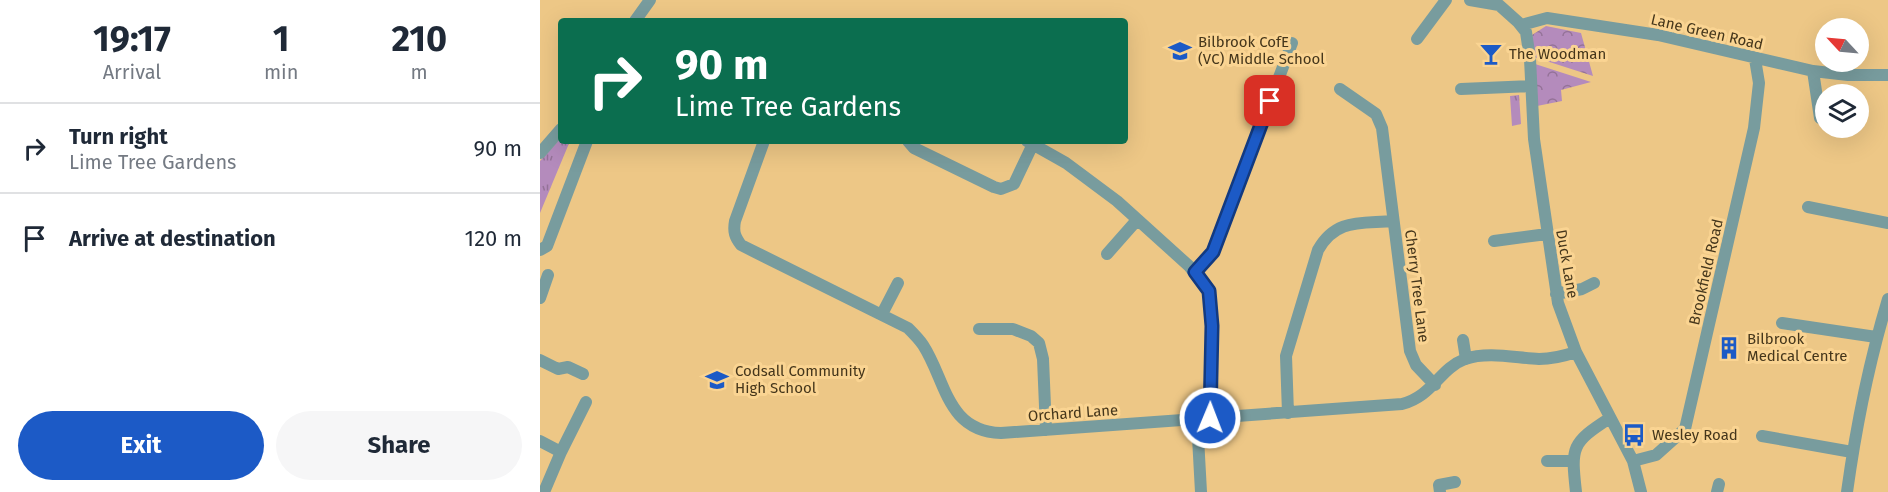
<!DOCTYPE html>
<style>
body{margin:0;font-family:"Fira Sans",sans-serif;background:#f6f6f7;color:#1f2937;height:100vh;display:flex;flex-direction:column;font-size:22px;white-space:nowrap}
*{box-sizing:border-box;margin:0}
p{font-size:20px;color:#747a83}
.icon{flex:none;width:33px;height:33px;fill:none;stroke:currentColor;stroke-width:2;stroke-linecap:round;stroke-linejoin:round}
.map{position:relative;flex:1;overflow:hidden}
.drawer{display:flex;flex-direction:column;background:#fff;width:540px}
.drawer>*{flex:none}
.hud{position:absolute;left:18px;top:18px;width:570px;height:126px;border-radius:6px;box-shadow:0 6px 24px #0002;background:#0b6e4f;color:#fff;overflow:hidden}
.needle{width:39px;rotate:296deg}
.controls{position:absolute;left:1275px;top:18px;display:grid;gap:12px}
.controls a{display:grid;place-items:center;width:54px;height:54px;border-radius:50%;background:#fff;box-shadow:0 6px 24px #0002;font-size:30px}
.pin{position:absolute;display:grid;place-items:center;width:51px;height:51px;color:#fff;margin:-26px;border-radius:12px;box-shadow:0 3px 9px #0006}
.me{position:absolute;width:66px;margin:-33px;rotate:1deg;stroke-linejoin:round;filter:drop-shadow(0 0 4px #0008)}
.turn{display:flex;align-items:center;gap:21px;height:126px;padding:0 18px;font-size:27px}
.turn .icon{width:78px;height:78px;stroke-width:2.5}
.turn b{display:block;font-size:42px;line-height:51px}
.eta{display:flex;justify-content:space-evenly;align-items:center;height:102px;text-align:center}
.eta b{font-size:36px;font-weight:700;line-height:42px}
.button{display:flex;gap:12px;margin-top:auto;padding:12px 18px}
.button a{flex:1;height:69px;border-radius:36px;background:#1c5ac6;color:#fff;font-size:24px;font-weight:700;line-height:69px;text-align:center}
.button a+a{background:#f6f6f7;color:#1f2937}
ul{padding:0;list-style:none}
li{display:flex;align-items:center;gap:18px;height:90px;padding:0 18px;border-top:2px solid #e0e1e3}
li div{flex:1}
li b{display:block;font-size:22px}
li em{font-style:normal}
main{display:flex;flex:1;min-height:0}
.map>svg:first-child{display:block}
</style>
<main>
<section class="drawer">
<div class="eta">
<div><b>19:17</b><p>Arrival</p></div>
<div><b>1</b><p>min</p></div>
<div><b>210</b><p>m</p></div>
</div>
<ul>
<li><svg class="icon" aria-label="right" viewBox="0 0 24 24"><path d="M7 20v-9h11M14 6l5 5-5 5"/></svg><div><b>Turn right</b><p>Lime Tree Gardens</p></div><em>90 m</em></li>
<li><svg class="icon" aria-label="arrive" viewBox="0 0 24 24"><path d="M6 21V4h12l-3 4 3 4H6"/></svg><div><b>Arrive at destination</b></div><em>120 m</em></li>
</ul>
<div class="button"><a>Exit</a><a>Share</a></div>
</section>
<div class="map">
<svg width="1348" height="492" viewBox="0 0 1348 492">
<defs>
<pattern id="grass-tufts" width="24" height="20" patternUnits="userSpaceOnUse" patternTransform="scale(1.5)"><rect width="24" height="20" fill="#b48bbc"/><path d="M3 7l-1-3M5 7V3M7 7l1-3M15 17l-1-3M17 17v-4M19 17l1-3" fill="none" stroke="#947298"/></pattern>
<pattern id="park-crowns" width="20" height="18" patternUnits="userSpaceOnUse" patternTransform="scale(1.5)"><rect width="20" height="18" fill="#b48bbc"/><path d="M2 6a3 3 0 1 1 6 0M12 15a3 3 0 1 1 6 0" fill="none" stroke="#947298"/></pattern>
</defs>
<rect width="100%" height="100%" fill="#edc786"/>
<path fill="url(#grass-tufts)" d="M979 95 981 124 972 126 970 96Z
M21 138V141H30L0 213V161Z"/>
<path fill="url(#park-crowns)" d="M1006 26 1041 33 1053 76 994 57 992 35Z
M992 63 1051 82 1021 90 1022 101 997 106Z"/>
<g fill="none" stroke-linecap="round" stroke-linejoin="round">
<path stroke="#789c9e" stroke-width="12" d="M930 0 959 5 978 22 986 32 990 59 994 139 1018 303 1036 352 1093 461 1101 492
M95 21 110 0
M981 25 1007 18 1118 35 1273 71 1308 75H1348
M877 39 906 0
M1273 71 1280 118
M800 89 836 114 842 128 870 351 876 365 895 385
M921 89 991 86
M224 141 195 221C193 232 195 237 201 245L368 328C373 333 379 339 383 345 406 380 406 431 461 433L862 404C893 396 899 369 925 359 948 351 976 358 999 359 1012 359 1024 356 1036 352
M368 141 374 148 454 187 461 189 474 184 493 144
M487 141 526 163 577 201 649 266 669 291 672 326 670 418
M0 153 21 129
M1268 207 1348 223
M954 241 1007 234
M0 250 7 246 47 141
M567 254 597 220
M655 272 673 252 752 43
M1016 294 1042 289 1054 283
M0 298 8 275
M342 314 358 283
M1242 323 1336 337
M439 329H473L491 336 499 343 503 359 506 430
M923 340 926 359
M0 360 18 369 28 367 43 374
M748 413 746 356 778 250C796 218 821 224 853 221
M657 419 661 492
M1222 436 1312 452
M0 441 21 452 4 492
M21 452 46 402
M1007 461H1032
M1093 461 1116 455 1145 429 1214 128 1219 83 1215 59
M900 492 899 485 915 482
M1036 492C1031 447 1031 443 1070 418
M1177 492 1179 484
M1307 492C1316 427 1329 362 1348 299"/>
</g>
<g fill="none" stroke-linecap="round" stroke-linejoin="round">
<g stroke="#123a81" stroke-width="15">
<path id="route" d="M670 418 672 326 669 291 655 272 673 252 730 101"/>
</g>
<use href="#route" stroke="#1c5ac6" stroke-width="10"/>
</g>
<defs>
<g id="school-bare" transform="scale(1.8)"><path d="M0-5L7-2L0 1L-7-2ZM-4 1L0 2.5L4 1V4Q0 6-4 4Z" fill="#1c5ac6" stroke="#fad492" stroke-width="2.5" paint-order="stroke"/></g>
<g id="bar-bare" transform="scale(1.8)"><path d="M-6-5H6L.8 .8V4.5H3.5V6h-7V4.5H-.8V.8Z" fill="#1c5ac6" stroke="#fad492" stroke-width="2.5" paint-order="stroke"/></g>
<g id="building-bare" transform="scale(1.8)"><path d="M-4-6H4V6H1V3H-1V6H-4ZM-2.5-4.3h1.7v1.8h-1.7ZM.8-4.3h1.7v1.8H.8ZM-2.5-1h1.7V.8h-1.7ZM.8-1h1.7V.8H.8Z" fill="#1c5ac6" stroke="#fad492" stroke-width="2.5" paint-order="stroke"/></g>
<g id="bus-bare" transform="scale(1.8)"><path d="M-5-6H5V4H4V6H2V4H-2V6H-4V4H-5ZM-3.5-4V0h7V-4ZM-3.5 1.2v1.5H-2V1.2ZM2 1.2v1.5H3.5V1.2Z" fill="#1c5ac6" stroke="#fad492" stroke-width="2.5" paint-order="stroke"/></g>
</defs>
<g fill-rule="evenodd">
<use href="#school-bare" x="640" y="51"/>
<use href="#bar-bare" x="951" y="54"/>
<use href="#building-bare" x="1189" y="348"/>
<use href="#school-bare" x="177" y="380"/>
<use href="#bus-bare" x="1094" y="435"/>
</g>
<g text-anchor="middle" dominant-baseline="central" stroke-width="6" stroke-linejoin="round" paint-order="stroke">
<g font-size="15" fill="#45361b" stroke="#fad492">
<text transform="translate(1167 32) rotate(13)">Lane Green Road</text>
<text transform="translate(1027 264) rotate(80)">Duck Lane</text>
<text transform="translate(1166 272) rotate(-77)">Brookfield Road</text>
<text transform="translate(877 286) rotate(83)">Cherry Tree Lane</text>
<text transform="translate(533 413) rotate(-4)">Orchard Lane</text>
</g>
<g font-size="15" fill="#45361b" stroke="#fad492" text-anchor="start">
<text x="658" y="42">Bilbrook CofE<tspan x="658" dy="17">(VC) Middle School</tspan></text>
<text x="969" y="54">The Woodman</text>
<text x="1207" y="339">Bilbrook<tspan x="1207" dy="17">Medical Centre</tspan></text>
<text x="195" y="371">Codsall Community<tspan x="195" dy="17">High School</tspan></text>
<text x="1112" y="435">Wesley Road</text>
</g>
</g>
</svg>
<div class="controls">
<a><svg class="needle" viewBox="-14 -14 28 28"><path d="M0-13l5 13h-10z" fill="#e53935"/><path d="M0 13l5-13h-10z" fill="#747a83"/></svg></a>
<a><svg class="icon" aria-label="layers" viewBox="0 0 24 24"><path d="M12 4l9 5-9 5-9-5zM3 14l9 5 9-5"/></svg></a>
</div>
<div class="pin" style="left:730px;top:101px;background:#d93025"><svg class="icon" aria-label="arrive" viewBox="0 0 24 24"><path d="M6 21V4h12l-3 4 3 4H6"/></svg></div>
<svg class="me" style="left:670px;top:418px" viewBox="-20 -20 40 40"><circle r="17" fill="#1c5ac6" stroke="#fff" stroke-width="3"/><path d="M0-11L8 9 0 5-8 9z" fill="#fff"/></svg>
<div class="hud">
<div class="turn"><svg class="icon" aria-label="right" viewBox="0 0 24 24"><path d="M7 20v-9h11M14 6l5 5-5 5"/></svg><div><b>90 m</b>Lime Tree Gardens</div></div>
</div>
</div>
</main>
